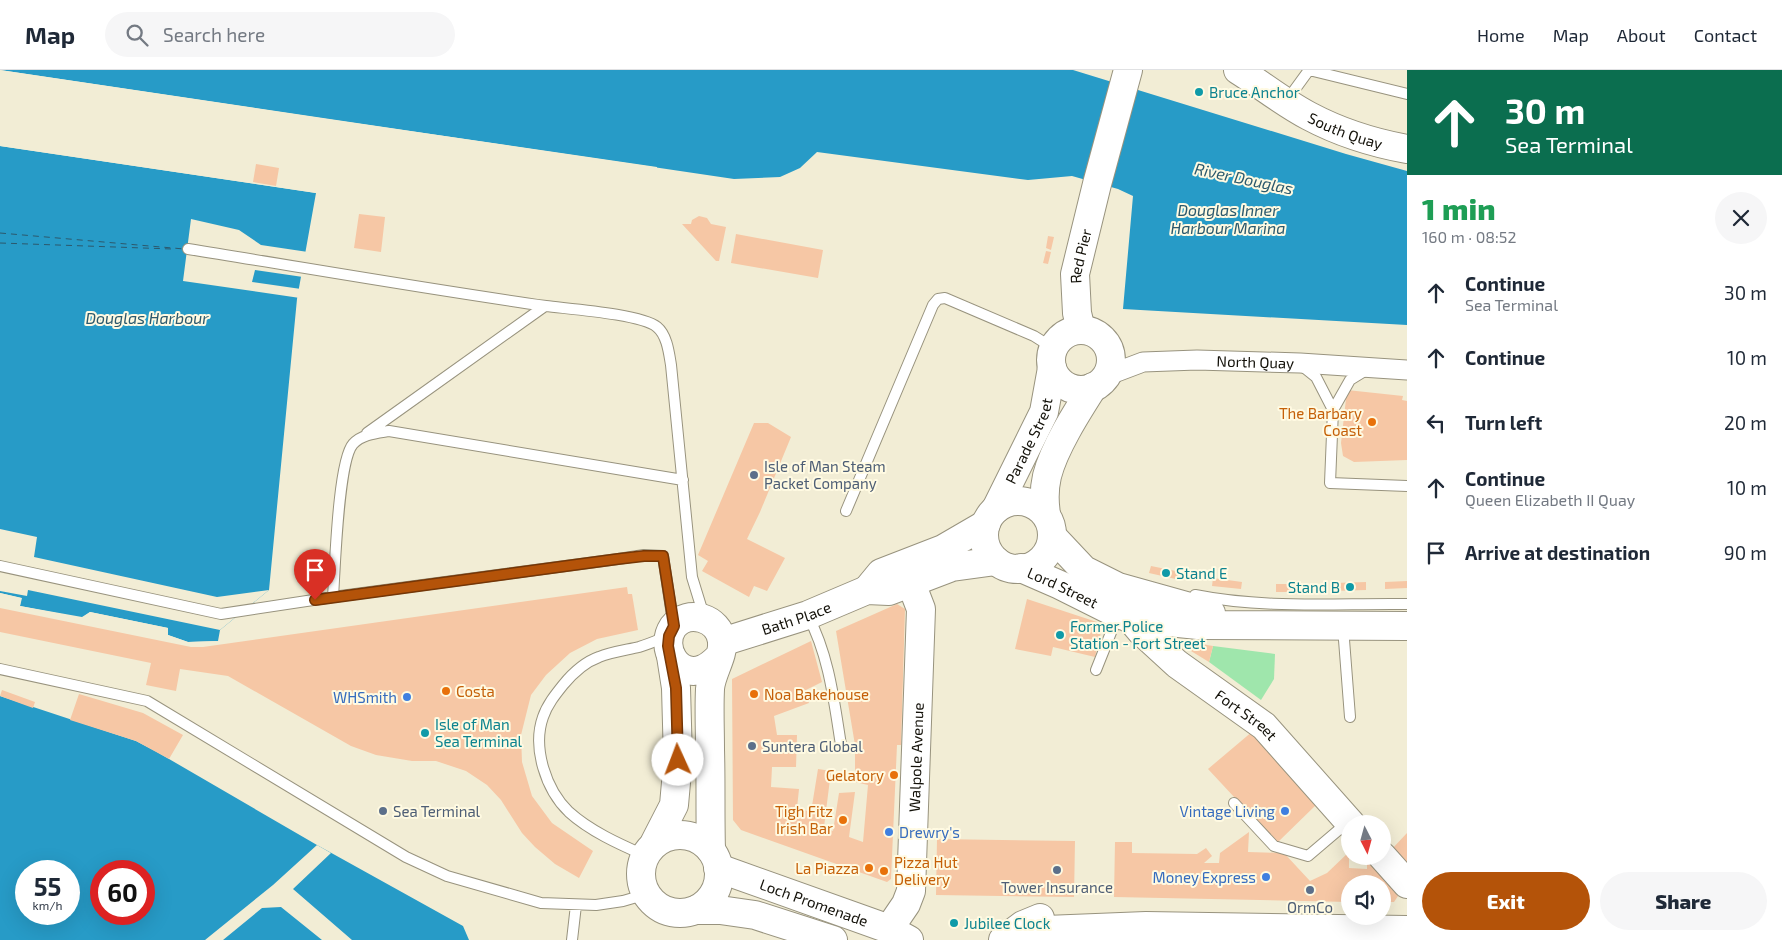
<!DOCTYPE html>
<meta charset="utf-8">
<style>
body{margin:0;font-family:"Exo 2",sans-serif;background:#f6f6f7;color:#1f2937;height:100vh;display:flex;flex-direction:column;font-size:19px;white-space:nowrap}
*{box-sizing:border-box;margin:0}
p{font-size:16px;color:#747a83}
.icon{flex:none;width:28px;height:28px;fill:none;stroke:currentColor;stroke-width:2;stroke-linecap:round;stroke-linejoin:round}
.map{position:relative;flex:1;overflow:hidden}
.details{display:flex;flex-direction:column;background:#fff;width:375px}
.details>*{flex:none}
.banner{background:#0b6e4f;color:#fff;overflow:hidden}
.needle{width:32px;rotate:174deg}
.fabs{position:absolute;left:1341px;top:745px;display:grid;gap:10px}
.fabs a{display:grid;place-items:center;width:50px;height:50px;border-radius:50%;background:#fff;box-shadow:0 5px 20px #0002;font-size:25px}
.speed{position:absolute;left:15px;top:790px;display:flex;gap:10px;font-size:25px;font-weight:700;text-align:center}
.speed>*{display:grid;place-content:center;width:65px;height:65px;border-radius:50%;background:#fff;box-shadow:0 5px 20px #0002;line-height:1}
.speed small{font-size:12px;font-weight:400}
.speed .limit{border:8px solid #d22;background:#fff;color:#111}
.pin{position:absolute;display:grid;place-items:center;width:42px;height:42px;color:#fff;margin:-51px -21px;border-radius:50% 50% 50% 0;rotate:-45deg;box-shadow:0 0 5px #0007}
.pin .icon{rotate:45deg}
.me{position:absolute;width:55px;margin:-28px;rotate:358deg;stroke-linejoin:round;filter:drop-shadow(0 0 4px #0008)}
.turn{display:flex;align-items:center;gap:18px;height:105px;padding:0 15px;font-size:22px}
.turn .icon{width:65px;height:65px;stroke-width:2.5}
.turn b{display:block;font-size:35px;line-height:42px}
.round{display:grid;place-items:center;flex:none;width:52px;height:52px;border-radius:26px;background:#f6f6f7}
.overview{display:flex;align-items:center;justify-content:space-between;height:85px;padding:0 15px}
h1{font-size:30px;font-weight:800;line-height:38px;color:#1e9e55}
.cta{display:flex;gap:10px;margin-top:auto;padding:10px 15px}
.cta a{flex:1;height:58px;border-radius:30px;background:#b45309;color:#fff;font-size:20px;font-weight:800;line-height:58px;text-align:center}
.cta a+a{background:#f6f6f7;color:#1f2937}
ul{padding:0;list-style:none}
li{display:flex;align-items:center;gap:15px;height:65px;padding:0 15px}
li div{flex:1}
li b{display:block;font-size:19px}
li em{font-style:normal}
header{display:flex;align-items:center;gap:30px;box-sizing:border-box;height:70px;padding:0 25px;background:#fff;border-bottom:1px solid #e0e1e3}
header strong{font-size:24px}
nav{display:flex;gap:28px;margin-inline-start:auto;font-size:18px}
.search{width:350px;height:45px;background:#f6f6f7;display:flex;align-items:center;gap:12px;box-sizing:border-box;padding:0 18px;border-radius:28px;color:#747a83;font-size:19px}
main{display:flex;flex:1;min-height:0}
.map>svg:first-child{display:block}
</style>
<header>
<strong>Map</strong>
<div class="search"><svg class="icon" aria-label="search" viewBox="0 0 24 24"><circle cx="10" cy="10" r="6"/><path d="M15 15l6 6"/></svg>Search here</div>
<nav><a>Home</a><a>Map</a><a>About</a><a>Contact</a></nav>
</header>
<main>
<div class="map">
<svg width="1407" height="870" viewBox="0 0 1407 870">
<rect width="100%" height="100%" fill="#f2edd5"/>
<path fill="#9fe6ac" d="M1213 576 1275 584 1274 609 1261 630 1209 592Z"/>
<path fill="#279bc7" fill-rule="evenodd" d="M0 0H1073L1346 84 1407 101V255L1123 239 1133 126 1118 119 1072 106 1028 110 817 82 800 98 780 107 734 109Z
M0 76 316 123 297 229 269 520 220 560 218 571 188 572 168 565V558L90 542 82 548 20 536 21 528 0 523Z
M0 626 136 671 157 682 317 775 463 856 469 870H0ZM26 801H69V844H26ZM101 801H144V844H101Z"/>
<path fill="#f2edd5" d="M0 0 327 49 657 97V100L327 51 0 3Z
M0 73V74L317 121 316 123 0 76Z
M191 149 239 160 261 175 308 182 303 207 255 200 252 212 301 219 300 228 183 211Z
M0 459 37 467 34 487 217 527 269 520 220 560 28 520 27 526 0 521Z
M0 523 22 528 20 536 82 547 90 542 168 558V565L188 572 218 571 217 574H188L166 568 165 560 91 544 82 550 19 538 17 536 19 530 0 526Z
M317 775 331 783 293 819 352 870H322L281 837 262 838 223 870H205L273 815Z"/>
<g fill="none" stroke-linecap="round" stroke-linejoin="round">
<path stroke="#2c596d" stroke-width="1" stroke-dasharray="6 5" stroke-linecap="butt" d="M0 163 184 179
M0 173 172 179"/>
</g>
<path fill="#f6c7a5" d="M256 94 279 98 276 116 253 112Z
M359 144 385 147 381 182 354 178Z
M699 146 707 148 711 154 726 157 719 191H716L682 154H691L692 150Z
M736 164 823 180 818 208 731 193Z
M1048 166 1054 167 1051 180 1046 178Z
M1046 181 1051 182 1048 194 1043 193Z
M1347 320 1403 326 1402 330 1407 331V390L1354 392 1343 386 1341 373Z
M754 353H768L791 367 760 442 747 469 785 488 767 521 754 516 749 527 702 501 708 491 698 485Z
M1151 496 1181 502 1180 510 1149 503Z
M1213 508 1242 512 1241 519 1212 516Z
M1407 511V518L1385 519V512Z
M1366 512V520L1334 521V513Z
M1276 514H1302V522H1276Z
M627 517 628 524H632L638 560 597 569 570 583 546 605 531 625 521 665 522 692 532 726 552 753 593 781 579 808 555 794 535 777 522 763 501 730 487 715 466 701 436 691H412L376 685 351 676 228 606 180 599 176 621 146 615 151 593 0 562V538L191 577H203Z
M1027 529 1103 554 1095 587 1053 577 1051 586 1015 579Z
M897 534 905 539 901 675H897L891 809 887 812 741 760 733 750 732 609 811 571 822 612 804 621 809 633 774 646 777 665H797L796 697H772L771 717 799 719 797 738 811 742 818 699 831 701 824 757 833 761 839 723 855 722 849 767 863 772 868 715 855 712V675L836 561Z
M1195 573 1213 576 1209 592 1191 581Z
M2 620 35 632 33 638 0 626Z
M79 624 143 643 183 665 169 689 136 671 70 650Z
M1253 661 1317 734 1277 773 1208 699Z
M1249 762 1248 782 1284 783 1310 811 1327 803 1349 782V798L1367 799V790L1369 787 1398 826 1394 832H1382V814H1350V832L1114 827 1115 772H1132V783L1197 784 1206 778 1212 786 1204 793H1219L1220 783Z
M1407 763V795L1391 780Z
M937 769 1075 771 1074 827 936 825Z"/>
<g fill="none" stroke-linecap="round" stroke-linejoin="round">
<g stroke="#98937e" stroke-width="12">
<path id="service" d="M1284 28 1293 22 1309 0 1407 24
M188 179C307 198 426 219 546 236 569 239 641 244 657 257 667 265 669 283 671 295L692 507 704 546
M1301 295 1316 307 1333 340
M1368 299 1350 310 1333 340 1330 413 1407 416
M367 363 545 236
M846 441 933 235 938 229 945 228 1034 266 1053 278
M0 496 221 544 333 527 618 489 644 485 663 486 673 552
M1195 525C1264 539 1337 533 1407 534
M333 527C335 499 338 391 353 374 362 364 377 363 389 361L683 410
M808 546C829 585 834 631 841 675
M1343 557 1350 647
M0 599 147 631 406 787 447 806 541 833 596 835 623 831 647 824
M1096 600 1118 545
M1234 733 1274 776 1308 786 1348 752
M644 785C619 774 590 761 569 742 546 720 532 678 543 647 547 635 555 625 563 615 572 604 585 592 599 587 611 582 626 580 639 577 649 574 658 570 668 566
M572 870 576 835"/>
</g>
<g stroke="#98937e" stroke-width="21">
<g id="minor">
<path id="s1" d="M1106 306 1143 292 1197 290 1300 293 1407 300"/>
</g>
</g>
<g stroke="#98937e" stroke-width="30">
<g id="secondary">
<path id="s2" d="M1130 548 1141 561 1177 594 1264 656 1351 754"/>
<path d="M1382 786 1407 814"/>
<path id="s3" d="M889 859 906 834 911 821 921 539 911 513"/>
</g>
</g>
<g stroke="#98937e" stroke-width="30">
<g id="primary">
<path id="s4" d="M1238 0C1262 15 1284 33 1309 46 1339 62 1374 73 1407 79"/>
<path id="s5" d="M1081 260 1077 243 1075 204 1097 114 1128 0"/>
<circle cx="1081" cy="290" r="30"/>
<circle cx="1018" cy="465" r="34"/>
<path id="s6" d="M996 439 1044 342 1052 298"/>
<path d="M1046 444C1044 431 1044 419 1047 406 1054 378 1077 342 1093 317"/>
<path d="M1052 466 1084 500 1118 517 1211 543"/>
<path id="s7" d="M1021 498 1060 515 1118 544 1130 548 1198 555 1407 556"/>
<path d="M867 520 881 503 943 479 986 454"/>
<path id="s8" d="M722 572 808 545 867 520 889 521 952 497 996 491"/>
<circle cx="680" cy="804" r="39"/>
<path d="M655 772 674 735 678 690 676 618 671 586"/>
<path d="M711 780C710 746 711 713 710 680 710 660 709 639 710 619 711 603 724 586 722 571 719 548 688 538 673 557 659 578 678 609 703 599 708 597 714 592 718 588"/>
<path id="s9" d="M718 798 889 859 909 870"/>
<path d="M696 840H720L755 845 833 870"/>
<path d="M1003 870 1023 855 1040 848"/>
<path d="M1027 870 1046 860 1146 856 1407 860"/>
</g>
</g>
<use href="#service" stroke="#fff" stroke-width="10"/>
<use href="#minor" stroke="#fff" stroke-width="19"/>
<use href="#secondary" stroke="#fff" stroke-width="28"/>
<use href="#primary" stroke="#fff" stroke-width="28"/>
</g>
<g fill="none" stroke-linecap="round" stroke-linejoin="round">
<g stroke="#753606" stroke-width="12">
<path id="route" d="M315 530 618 489 644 486H663L674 556 669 566 668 576 676 618 678 690"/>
</g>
<use href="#route" stroke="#b45309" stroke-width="9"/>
</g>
<g fill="#0f9aa8" stroke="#fffae2" stroke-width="2">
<circle cx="1199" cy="22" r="5"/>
<circle cx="1166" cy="503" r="5"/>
<circle cx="1350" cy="517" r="5"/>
<circle cx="1060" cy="565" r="5"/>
<circle cx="425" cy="663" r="5"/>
<circle cx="954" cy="853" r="5"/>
</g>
<g fill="#e8710a" stroke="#fffae2" stroke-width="2">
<circle cx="1372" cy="352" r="5"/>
<circle cx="446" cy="621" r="5"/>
<circle cx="754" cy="624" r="5"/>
<circle cx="894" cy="705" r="5"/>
<circle cx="843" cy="750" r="5"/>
<circle cx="869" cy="798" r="5"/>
<circle cx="884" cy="801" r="5"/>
</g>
<g fill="#5c6f8a" stroke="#fffae2" stroke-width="2">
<circle cx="754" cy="405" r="5"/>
<circle cx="752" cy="676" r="5"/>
<circle cx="383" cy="741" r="5"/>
<circle cx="1057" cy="800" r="5"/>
<circle cx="1310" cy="820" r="5"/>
</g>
<g fill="#3f7fe0" stroke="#fffae2" stroke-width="2">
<circle cx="407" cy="627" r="5"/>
<circle cx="1285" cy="741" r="5"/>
<circle cx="889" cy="762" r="5"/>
<circle cx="1266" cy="807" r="5"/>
</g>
<g text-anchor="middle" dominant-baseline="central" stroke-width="4" stroke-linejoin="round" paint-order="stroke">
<g font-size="15" fill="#0d838f" stroke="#fffae2" text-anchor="start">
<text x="1209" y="22">Bruce Anchor</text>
<text x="1176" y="503">Stand E</text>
<text x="1340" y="517" text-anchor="end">Stand B</text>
<text x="1070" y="556">Former Police<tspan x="1070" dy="17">Station - Fort Street</tspan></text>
<text x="435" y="654">Isle of Man<tspan x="435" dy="17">Sea Terminal</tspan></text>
<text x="964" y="853">Jubilee Clock</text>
</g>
<g font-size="15" fill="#131109" stroke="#fffae2">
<text stroke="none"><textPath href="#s4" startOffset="124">South Quay</textPath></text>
<text stroke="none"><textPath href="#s5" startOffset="75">Red Pier</textPath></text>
<text stroke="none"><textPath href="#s1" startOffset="152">North Quay</textPath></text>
<text stroke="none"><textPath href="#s6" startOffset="76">Parade Street</textPath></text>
<text stroke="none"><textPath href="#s7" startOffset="46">Lord Street</textPath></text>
<text stroke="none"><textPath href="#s8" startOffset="78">Bath Place</textPath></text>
<text stroke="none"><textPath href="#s2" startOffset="152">Fort Street</textPath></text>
<text stroke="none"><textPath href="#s3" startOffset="178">Walpole Avenue</textPath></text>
<text stroke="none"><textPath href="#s9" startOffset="102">Loch Promenade</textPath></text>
</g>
<g font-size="15" fill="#c56008" stroke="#fffae2" text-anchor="end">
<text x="1362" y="343">The Barbary<tspan x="1362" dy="17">Coast</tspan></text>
<text x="456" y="621" text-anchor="start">Costa</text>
<text x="764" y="624" text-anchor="start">Noa Bakehouse</text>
<text x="884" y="705">Gelatory</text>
<text x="833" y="741">Tigh Fitz<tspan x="833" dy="17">Irish Bar</tspan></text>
<text x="894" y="792" text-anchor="start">Pizza Hut<tspan x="894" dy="17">Delivery</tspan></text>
<text x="859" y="798">La Piazza</text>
</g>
<g font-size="15" fill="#4e5e75" stroke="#fffae2" text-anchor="start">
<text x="764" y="396">Isle of Man Steam<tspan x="764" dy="17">Packet Company</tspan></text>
<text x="762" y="676">Suntera Global</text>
<text x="393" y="741">Sea Terminal</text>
<text x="1057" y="817" text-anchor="middle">Tower Insurance</text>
<text x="1310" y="837" text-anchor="middle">OrmCo</text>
</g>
<g font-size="15" fill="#366cbe" stroke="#fffae2" text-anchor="end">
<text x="397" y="627">WHSmith</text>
<text x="1275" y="741">Vintage Living</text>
<text x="899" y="762" text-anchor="start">Drewry's</text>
<text x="1256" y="807">Money Express</text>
</g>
<g font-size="16" font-style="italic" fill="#2c596d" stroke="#fffae2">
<text transform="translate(1244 108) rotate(12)">River Douglas</text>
<text x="1228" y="139">Douglas Inner<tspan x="1228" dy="18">Harbour Marina</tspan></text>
<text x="147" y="247">Douglas Harbour</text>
</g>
</g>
</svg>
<div class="fabs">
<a><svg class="needle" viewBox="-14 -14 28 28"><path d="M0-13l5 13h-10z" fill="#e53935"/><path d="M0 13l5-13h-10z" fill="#747a83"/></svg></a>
<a><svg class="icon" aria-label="sound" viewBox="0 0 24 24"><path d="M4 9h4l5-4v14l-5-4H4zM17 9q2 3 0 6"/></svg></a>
</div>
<div class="speed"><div>55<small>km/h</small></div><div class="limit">60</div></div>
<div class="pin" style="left:315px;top:530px;background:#d93025"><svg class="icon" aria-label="arrive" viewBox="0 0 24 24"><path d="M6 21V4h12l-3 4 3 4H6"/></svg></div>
<svg class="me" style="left:678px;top:690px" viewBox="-20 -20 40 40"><circle r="19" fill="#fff"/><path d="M0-13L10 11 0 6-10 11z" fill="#b45309"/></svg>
</div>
<section class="details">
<div class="banner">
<div class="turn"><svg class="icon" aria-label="ahead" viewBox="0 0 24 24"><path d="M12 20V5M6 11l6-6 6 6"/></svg><div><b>30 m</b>Sea Terminal</div></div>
</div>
<div class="overview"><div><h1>1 min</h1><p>160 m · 08:52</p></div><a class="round"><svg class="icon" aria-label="close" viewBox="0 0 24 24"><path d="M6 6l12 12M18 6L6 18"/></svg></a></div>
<ul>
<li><svg class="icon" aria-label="ahead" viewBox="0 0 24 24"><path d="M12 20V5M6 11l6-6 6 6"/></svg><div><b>Continue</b><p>Sea Terminal</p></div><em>30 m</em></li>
<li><svg class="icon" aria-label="ahead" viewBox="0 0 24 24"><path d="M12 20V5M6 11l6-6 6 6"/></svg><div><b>Continue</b></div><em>10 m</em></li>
<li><svg class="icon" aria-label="left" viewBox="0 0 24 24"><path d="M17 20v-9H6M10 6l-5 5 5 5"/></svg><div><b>Turn left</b></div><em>20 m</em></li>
<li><svg class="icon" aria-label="ahead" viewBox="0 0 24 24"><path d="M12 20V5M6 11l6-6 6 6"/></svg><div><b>Continue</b><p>Queen Elizabeth II Quay</p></div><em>10 m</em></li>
<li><svg class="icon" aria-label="arrive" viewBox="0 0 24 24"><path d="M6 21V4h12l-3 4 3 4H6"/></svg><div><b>Arrive at destination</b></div><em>90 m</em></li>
</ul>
<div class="cta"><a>Exit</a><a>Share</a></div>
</section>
</main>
